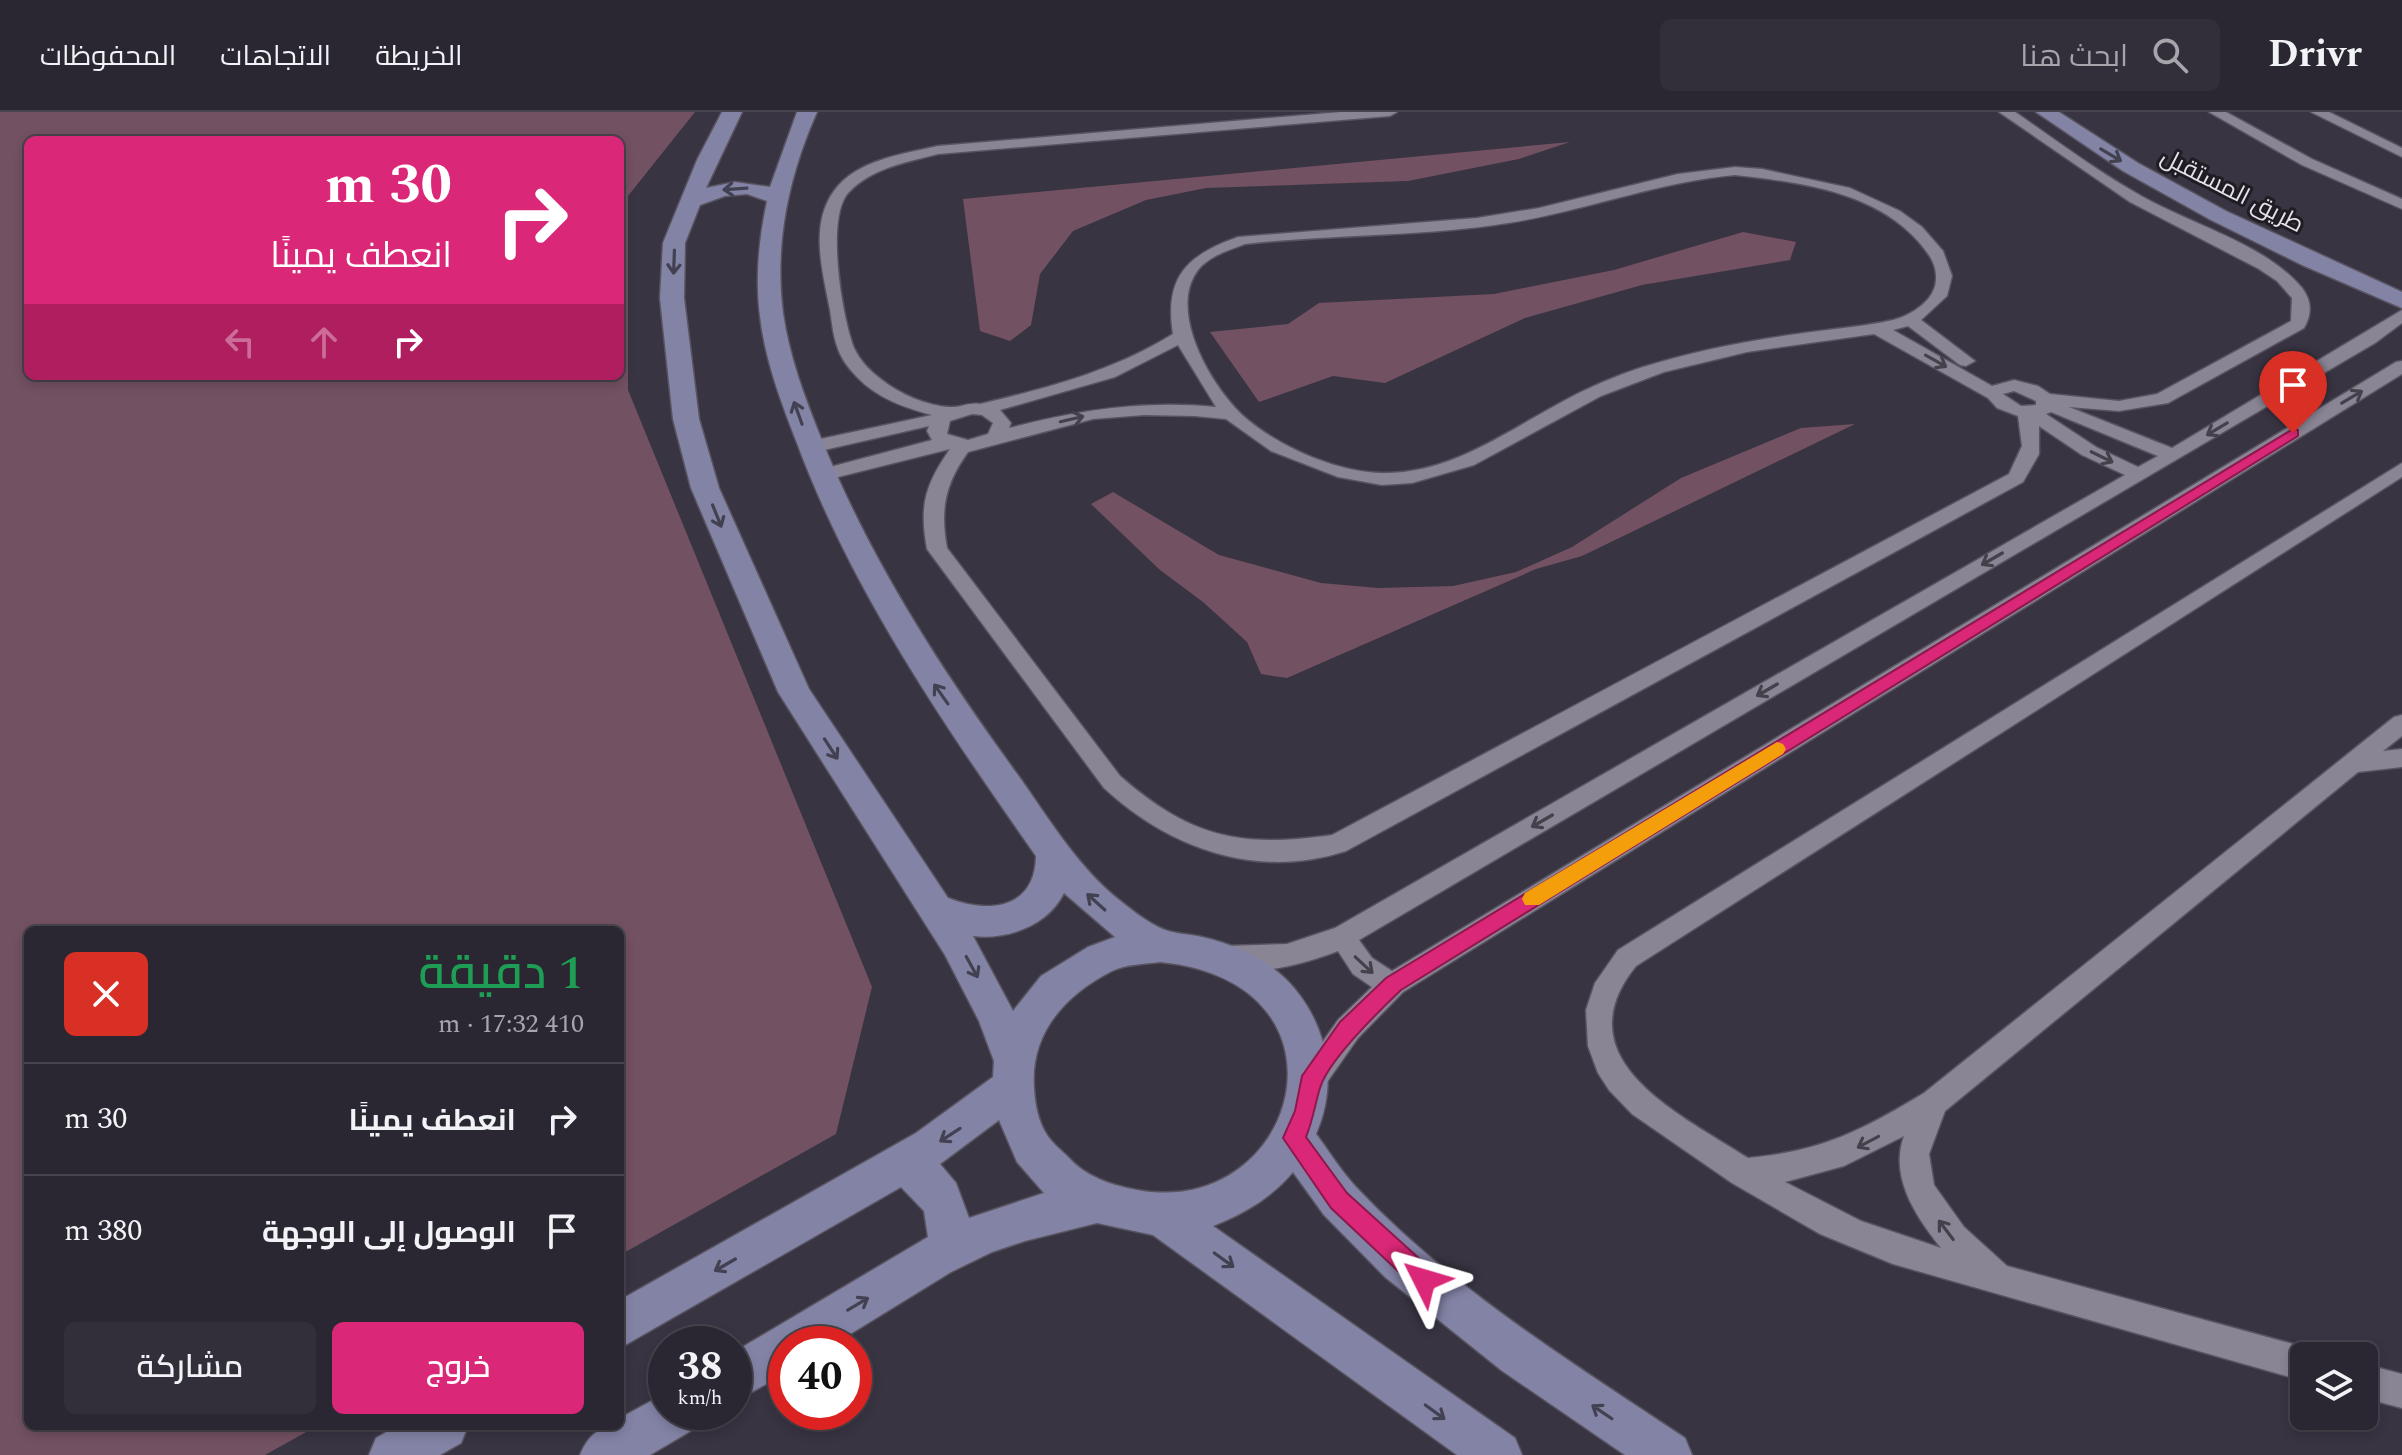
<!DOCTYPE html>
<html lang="ar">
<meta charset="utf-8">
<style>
body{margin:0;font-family:Spectral,Cairo,serif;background:#332f3a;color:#f1f3f6;direction:rtl;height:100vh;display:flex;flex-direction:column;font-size:30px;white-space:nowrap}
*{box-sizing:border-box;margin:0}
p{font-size:26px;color:#a6a5ac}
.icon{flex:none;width:44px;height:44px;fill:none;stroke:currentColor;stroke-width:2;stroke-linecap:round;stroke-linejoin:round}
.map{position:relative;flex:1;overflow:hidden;direction:ltr}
.sheet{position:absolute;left:24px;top:814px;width:600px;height:504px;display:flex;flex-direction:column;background:#2b2732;border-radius:12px;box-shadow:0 4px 12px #0003,0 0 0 2px #47444d;direction:rtl}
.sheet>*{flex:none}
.banner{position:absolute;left:24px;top:24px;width:600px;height:244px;border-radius:12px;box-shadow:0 4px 12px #0003,0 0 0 2px #47444d;direction:rtl;background:#db2777;color:#fff;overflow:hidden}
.tools{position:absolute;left:2290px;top:1230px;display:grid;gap:16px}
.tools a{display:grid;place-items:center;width:88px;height:88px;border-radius:12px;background:#2b2732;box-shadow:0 4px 12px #0003,0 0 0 2px #47444d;font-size:40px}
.speed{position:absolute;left:648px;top:1214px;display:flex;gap:16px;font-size:40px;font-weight:700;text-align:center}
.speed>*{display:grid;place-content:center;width:104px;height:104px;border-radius:50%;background:#2b2732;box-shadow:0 4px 12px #0003,0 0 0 2px #47444d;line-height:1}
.speed small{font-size:20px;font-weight:400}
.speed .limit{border:12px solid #d22;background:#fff;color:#111}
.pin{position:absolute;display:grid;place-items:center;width:68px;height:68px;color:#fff;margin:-82px -34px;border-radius:50% 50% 50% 0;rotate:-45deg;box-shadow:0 0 8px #0007}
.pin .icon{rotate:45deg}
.me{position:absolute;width:88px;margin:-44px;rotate:310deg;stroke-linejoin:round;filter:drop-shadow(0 0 6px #0008)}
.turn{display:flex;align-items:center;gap:28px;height:168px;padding:0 40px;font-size:36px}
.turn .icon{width:104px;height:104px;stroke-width:2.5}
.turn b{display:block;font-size:56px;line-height:68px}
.lanes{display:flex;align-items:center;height:76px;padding:0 40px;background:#0003;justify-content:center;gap:40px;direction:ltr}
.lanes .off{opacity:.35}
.round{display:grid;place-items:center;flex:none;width:84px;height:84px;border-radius:12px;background:#332f3a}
.overview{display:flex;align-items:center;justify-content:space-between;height:136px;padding:0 40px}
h1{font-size:48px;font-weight:600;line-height:60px;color:#1e9e55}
.cta{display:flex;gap:16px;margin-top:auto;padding:16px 40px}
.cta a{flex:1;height:92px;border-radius:12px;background:#db2777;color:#fff;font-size:32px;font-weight:600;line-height:92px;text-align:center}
.cta a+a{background:#332f3a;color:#f1f3f6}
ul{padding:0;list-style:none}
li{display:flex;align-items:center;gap:24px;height:112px;padding:0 40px;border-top:2px solid #47444d}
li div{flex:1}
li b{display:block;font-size:30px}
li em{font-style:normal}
header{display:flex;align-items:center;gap:48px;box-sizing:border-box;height:112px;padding:0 40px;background:#2b2732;border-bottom:2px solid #47444d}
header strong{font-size:38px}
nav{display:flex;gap:44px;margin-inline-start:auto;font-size:28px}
.search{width:560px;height:72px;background:#332f3a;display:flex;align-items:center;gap:20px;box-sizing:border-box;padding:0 28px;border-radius:12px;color:#a6a5ac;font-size:30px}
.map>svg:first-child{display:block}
</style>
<header>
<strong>Drivr</strong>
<div class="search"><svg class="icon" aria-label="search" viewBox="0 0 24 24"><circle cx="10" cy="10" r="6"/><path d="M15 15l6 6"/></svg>ابحث هنا</div>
<nav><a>الخريطة</a><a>الاتجاهات</a><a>المحفوظات</a></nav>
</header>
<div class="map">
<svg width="2402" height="1343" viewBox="0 0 2402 1343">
<rect width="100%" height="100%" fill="#393442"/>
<path fill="#725162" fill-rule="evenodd" d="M0 0H695L628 84V278L872 875 836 1022 620 1143V818H28V1314H317L265 1343H0ZM28 28H620V264H28Z
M1570 30 1519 47 1408 69 1206 76 1146 88 1073 119 1040 162 1031 213 1010 229 980 219 963 87Z
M1743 120 1796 130 1790 148 1642 173 1525 206 1385 271 1333 264 1259 290 1210 220 1288 212 1319 191 1494 182 1614 158Z
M1855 312 1582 444 1536 457 1287 566 1261 562 1247 530 1203 490 1160 458 1091 392 1113 380 1219 443 1321 471 1378 476 1453 474 1516 460 1572 435 1681 366 1801 316Z"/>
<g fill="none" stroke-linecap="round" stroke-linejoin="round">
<g stroke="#57535f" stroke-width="3">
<path id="street" d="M1341 0H1397L1390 4 938 42C907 50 872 56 849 80 825 105 842 205 854 236 860 249 871 260 882 268 900 282 927 294 950 295 960 296 969 290 980 292 1048 276 1113 259 1173 222 1164 165 1187 143 1238 125L1477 106 1539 96 1678 62 1735 55 1762 57 1850 76 1900 99 1922 115 1943 139 1952 164 1947 184 1921 208 1975 249 1966 254 1960 253 1908 214 1893 218 1992 274 2014 268 2038 274 2050 282 2119 289 2157 282 2291 209 2292 186 2277 169 2259 157 2130 90 1999 0H2015C2057 29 2098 60 2143 85 2191 112 2267 133 2302 176 2312 189 2312 202 2304 216L2168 291 2119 299 2069 295 2172 336 2402 198V211L2375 231 1359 828 1372 846 1392 859 2396 250 2402 249V262L1403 880 1358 926 1320 980 1310 984 1300 980 1296 971 1300 962 1338 908 1372 875 1353 862 1338 839C1301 853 1255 866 1217 853L1213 845 1217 837 1226 834 1287 832 1335 816 2125 363 2082 343 2039 314V342L2023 370 1346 739C1257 768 1170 737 1104 676L927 437C919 393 925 373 950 337L822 369 812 363 815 359 932 328 927 319 929 314 811 341 802 335 811 329 932 303C905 296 877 286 857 265 849 257 840 245 837 234 833 223 832 210 830 198 823 161 809 113 834 79 856 48 903 42 938 34ZM1735 63C1798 70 1873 79 1918 129 1928 141 1937 151 1936 168 1935 188 1912 203 1893 208 1862 215 1829 217 1797 222 1745 229 1694 239 1643 255 1615 264 1587 276 1560 291 1504 321 1449 362 1382 361 1337 360 1282 336 1248 308 1214 280 1166 200 1198 158 1209 144 1229 138 1245 132 1333 122 1421 125 1508 111 1585 99 1657 70 1735 63ZM1874 222 1988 286 1997 296 2018 304 2022 334 2009 362 1332 723C1240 736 1191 726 1120 664L947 436C940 397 945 372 968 340L1093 307 1144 303 1195 304 1226 307 1271 339 1338 365 1382 373 1412 371 1474 353 1601 284 1664 260 1747 240ZM1178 233 1216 295C1144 288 1079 298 1009 316L1011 311 1000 298 1115 265ZM2014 279 2036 289V293L2021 294 2003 282ZM2051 300 2158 344 2138 355 2096 335 2046 302ZM972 302 982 303 993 311 988 322 968 328 947 322 950 309Z
M2209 0H2226L2312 47 2402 87V97L2302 53Z
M2311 0H2329L2402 36V45Z
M2402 351V365L1636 854C1560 948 1682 1003 1748 1046 1822 1039 1861 1019 1924 981L2394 605 2402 603V624L2383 639 2402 637V655L2358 660 1945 999 1929 1042 1934 1073 1964 1115 2007 1154 2304 1235 2317 1244H2304V1269L1893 1152 1820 1122 1732 1071 1632 1002 1609 978 1598 961 1588 934 1586 898 1595 871 1618 838ZM1904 1024C1889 1065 1916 1105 1941 1136L1861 1109 1785 1070 1844 1054Z
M2364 1252 2402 1262V1296L2364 1286Z"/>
</g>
<g stroke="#57535f" stroke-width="3">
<path id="secondary" d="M722 0H742L706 76 735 70 770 75 797 0H817C789 63 774 132 783 201 789 244 805 286 821 326 871 450 942 559 1020 666 1049 707 1075 750 1113 783 1128 795 1147 811 1165 818 1176 822 1190 822 1202 825 1241 834 1278 852 1301 885 1330 925 1336 977 1316 1022 1329 1039 1341 1059 1356 1075 1451 1176 1571 1250 1685 1326L1692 1343H1625L1501 1258 1385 1165 1324 1103 1293 1060C1271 1086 1245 1101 1213 1114L1515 1326 1522 1343H1457L1153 1123 1097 1111 1025 1129 992 1140 951 1160 834 1232H786V1261L734 1290V1240L928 1125 924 1099 901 1075 620 1236V1188L916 1021 993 965 994 949 979 909 945 843 778 580 691 376 673 307 660 186 663 131 697 48ZM747 82 767 89C759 127 755 166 760 204 765 248 781 290 797 331 853 481 945 614 1036 744 1035 797 989 802 948 786L809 577 719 376 699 307 684 186 685 131 700 93 725 84ZM1064 781 1115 825 1088 835 1041 864 1013 899 973 824C1009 828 1048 813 1064 781ZM1160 850C1365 870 1298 1108 1137 1078 1111 1073 1086 1065 1068 1045 1061 1038 1052 1031 1047 1023 1038 1009 1035 993 1034 976 1030 921 1065 883 1112 859 1126 852 1145 852 1160 850ZM999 1008 1017 1050 1044 1081 969 1106 956 1071 940 1052Z
M2036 0H2059L2138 51 2226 99 2402 180V196L2302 153 2211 108 2123 59Z
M666 1281V1300H701L694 1317 650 1343H580C588 1324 598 1314 620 1314V1306Z
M397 1314H468L461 1331 440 1343H369L376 1326Z"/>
</g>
<use href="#street" fill="#8a8595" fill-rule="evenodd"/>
<use href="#secondary" fill="#8383a6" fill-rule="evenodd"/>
</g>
<defs><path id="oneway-shaft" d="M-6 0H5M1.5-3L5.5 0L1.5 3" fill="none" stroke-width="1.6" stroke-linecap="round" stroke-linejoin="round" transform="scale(2)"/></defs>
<g stroke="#424151">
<use href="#oneway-shaft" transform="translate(2111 43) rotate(31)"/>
<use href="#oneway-shaft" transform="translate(735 77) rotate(176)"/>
<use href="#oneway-shaft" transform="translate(674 150) rotate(92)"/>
<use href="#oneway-shaft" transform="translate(798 301) rotate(-110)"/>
<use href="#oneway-shaft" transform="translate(717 404) rotate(68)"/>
<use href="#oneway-shaft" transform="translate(941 582) rotate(-125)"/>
<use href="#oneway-shaft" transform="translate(831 637) rotate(57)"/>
<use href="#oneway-shaft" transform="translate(1096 790) rotate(-138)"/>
<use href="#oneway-shaft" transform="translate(972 855) rotate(61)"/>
<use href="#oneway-shaft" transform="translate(950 1023) rotate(147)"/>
<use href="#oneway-shaft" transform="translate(1224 1148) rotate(36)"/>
<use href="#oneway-shaft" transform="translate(725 1153) rotate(150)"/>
<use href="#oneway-shaft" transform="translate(858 1192) rotate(-31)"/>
<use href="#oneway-shaft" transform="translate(1435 1300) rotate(36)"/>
<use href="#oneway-shaft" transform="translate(1602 1300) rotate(-146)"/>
</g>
<g stroke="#44414b">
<use href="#oneway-shaft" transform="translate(1936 249) rotate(29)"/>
<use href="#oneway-shaft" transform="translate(2352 285) rotate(-31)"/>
<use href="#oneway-shaft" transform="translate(1072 307) rotate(-13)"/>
<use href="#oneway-shaft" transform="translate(2217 317) rotate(149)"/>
<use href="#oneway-shaft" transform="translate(2102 345) rotate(26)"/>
<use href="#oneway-shaft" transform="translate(1992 447) rotate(150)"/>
<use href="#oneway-shaft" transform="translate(1767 578) rotate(150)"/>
<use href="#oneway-shaft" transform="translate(1542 709) rotate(150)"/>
<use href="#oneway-shaft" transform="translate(1364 853) rotate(43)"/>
<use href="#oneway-shaft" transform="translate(1868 1030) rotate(152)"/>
<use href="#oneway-shaft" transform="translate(1946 1118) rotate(-127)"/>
</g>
<path fill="#db2777" stroke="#8e194d" stroke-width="2" d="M2293 317 2298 318V324L1401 878C1379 899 1328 948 1320 976 1315 992 1313 1008 1306 1025L1347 1081 1433 1159 1436 1168 1433 1176 1424 1180 1416 1176 1331 1096 1283 1026 1295 999 1302 964 1340 910 1386 866Z"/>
<path fill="#f59e0b" d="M1777 630 1783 632 1786 637 1783 642 1539 793H1525L1522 787 1525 781Z"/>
<g text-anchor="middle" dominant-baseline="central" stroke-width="6" stroke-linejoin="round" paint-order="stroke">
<g font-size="24" fill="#e4e2eb" stroke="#1f1d23">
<text transform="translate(2232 79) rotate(27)">طريق المستقبل</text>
</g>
</g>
</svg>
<div class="tools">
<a><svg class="icon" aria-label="layers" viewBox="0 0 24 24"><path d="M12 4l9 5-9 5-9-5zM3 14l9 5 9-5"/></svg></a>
</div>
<div class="speed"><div>38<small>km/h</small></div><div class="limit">40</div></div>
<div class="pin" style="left:2293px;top:321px;background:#d93025"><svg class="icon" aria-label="arrive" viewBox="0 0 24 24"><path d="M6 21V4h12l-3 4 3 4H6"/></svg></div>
<svg class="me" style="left:1424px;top:1168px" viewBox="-20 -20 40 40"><path d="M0-17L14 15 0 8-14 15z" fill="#db2777" stroke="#fff" stroke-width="4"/></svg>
<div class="banner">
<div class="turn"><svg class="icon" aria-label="right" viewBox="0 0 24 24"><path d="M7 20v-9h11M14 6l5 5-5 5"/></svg><div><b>30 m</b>انعطف يمينًا</div></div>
<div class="lanes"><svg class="icon off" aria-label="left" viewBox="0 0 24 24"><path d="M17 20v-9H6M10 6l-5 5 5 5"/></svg><svg class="icon off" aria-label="ahead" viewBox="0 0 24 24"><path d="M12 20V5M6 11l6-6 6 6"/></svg><svg class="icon" aria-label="right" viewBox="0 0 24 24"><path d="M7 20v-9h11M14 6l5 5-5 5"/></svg></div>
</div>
<section class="sheet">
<div class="overview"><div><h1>1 دقيقة</h1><p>410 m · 17:32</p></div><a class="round" style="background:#d93025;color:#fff"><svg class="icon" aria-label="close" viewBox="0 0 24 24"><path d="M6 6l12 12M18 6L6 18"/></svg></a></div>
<ul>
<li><svg class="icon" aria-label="right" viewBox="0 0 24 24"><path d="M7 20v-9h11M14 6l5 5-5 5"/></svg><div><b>انعطف يمينًا</b></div><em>30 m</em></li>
<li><svg class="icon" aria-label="arrive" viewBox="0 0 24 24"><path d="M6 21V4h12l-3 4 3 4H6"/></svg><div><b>الوصول إلى الوجهة</b></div><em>380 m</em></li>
</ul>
<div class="cta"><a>خروج</a><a>مشاركة</a></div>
</section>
</div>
